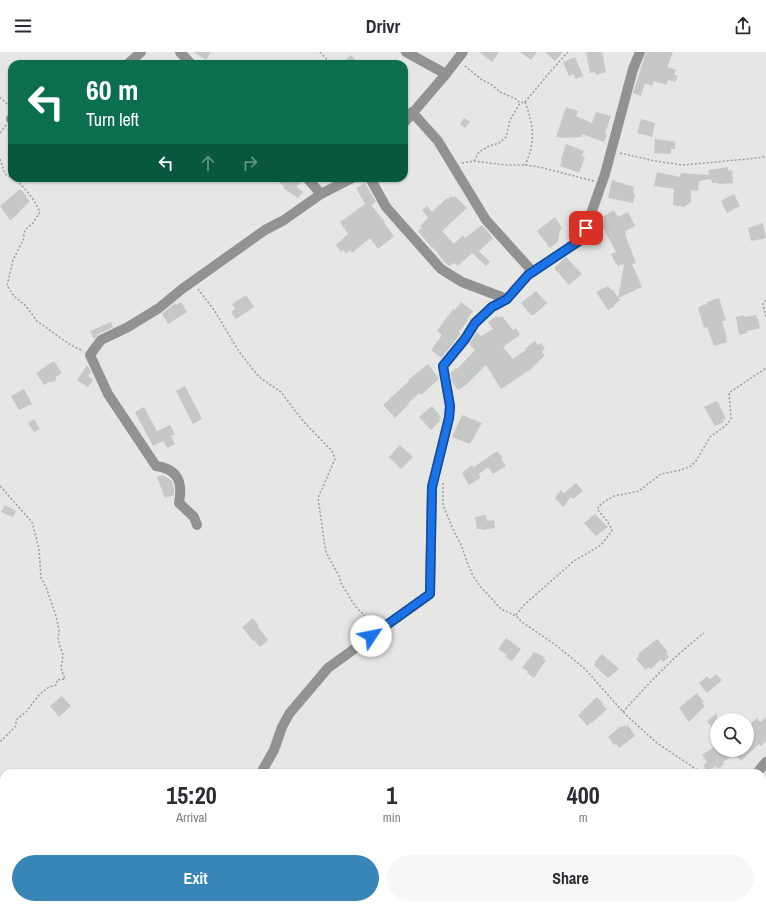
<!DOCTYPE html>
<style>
body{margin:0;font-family:"Archivo Narrow",sans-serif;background:#f7f7f7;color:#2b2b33;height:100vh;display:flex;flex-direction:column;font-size:15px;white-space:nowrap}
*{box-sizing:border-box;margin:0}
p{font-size:13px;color:#7c7c81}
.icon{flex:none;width:22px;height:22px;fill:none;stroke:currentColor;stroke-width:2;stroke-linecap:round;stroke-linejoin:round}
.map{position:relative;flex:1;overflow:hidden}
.sheet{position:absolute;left:0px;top:717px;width:766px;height:140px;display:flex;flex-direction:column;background:#fff;border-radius:12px 12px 0 0;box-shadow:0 1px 3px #0004}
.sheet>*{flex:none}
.guide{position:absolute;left:8px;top:8px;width:400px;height:122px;border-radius:12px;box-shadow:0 1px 3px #0004;background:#0b6e4f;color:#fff;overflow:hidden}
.fabs{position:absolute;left:710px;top:661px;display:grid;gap:8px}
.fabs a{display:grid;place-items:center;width:44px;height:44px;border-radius:50%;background:#fff;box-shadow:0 1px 3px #0004;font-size:20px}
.pin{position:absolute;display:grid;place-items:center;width:34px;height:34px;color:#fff;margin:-17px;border-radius:8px;box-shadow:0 2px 6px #0006}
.me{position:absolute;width:44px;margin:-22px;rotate:56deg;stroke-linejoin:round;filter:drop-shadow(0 0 3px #0008)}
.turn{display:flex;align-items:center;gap:14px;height:84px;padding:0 12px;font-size:18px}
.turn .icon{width:52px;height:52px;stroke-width:2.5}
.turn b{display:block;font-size:28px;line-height:34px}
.lanes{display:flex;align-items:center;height:38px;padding:0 12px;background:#0003;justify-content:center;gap:20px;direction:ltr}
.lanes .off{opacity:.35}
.eta{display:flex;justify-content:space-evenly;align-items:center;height:68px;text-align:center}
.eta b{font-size:24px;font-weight:700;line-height:28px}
.cta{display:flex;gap:8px;margin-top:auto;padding:8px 12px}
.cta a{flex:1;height:46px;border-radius:24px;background:#3886b8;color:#fff;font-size:16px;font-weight:700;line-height:46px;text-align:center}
.cta a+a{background:#f7f7f7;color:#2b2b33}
header{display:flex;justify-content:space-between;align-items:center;height:52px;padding:0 12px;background:#fff;font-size:18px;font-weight:700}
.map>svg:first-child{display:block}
</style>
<header><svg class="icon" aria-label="menu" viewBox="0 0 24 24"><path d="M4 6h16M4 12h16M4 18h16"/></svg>Drivr<svg class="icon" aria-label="share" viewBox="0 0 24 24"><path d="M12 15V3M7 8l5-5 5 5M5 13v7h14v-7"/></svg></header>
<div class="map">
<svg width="766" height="857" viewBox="0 0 766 857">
<rect width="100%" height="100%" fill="#e6e7e4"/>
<path fill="#c5c8c5" d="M194 0H211L206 8Z
M479 0H499L492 10Z
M520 0H537L531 8Z
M545 0H563L555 9Z
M586 0H602L606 20 596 23 595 20 590 21Z
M646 0H673L667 15 676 18 674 22 678 24 675 30 668 28 666 33 654 29 652 34 645 31 641 44 633 41Z
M351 3 359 12H341Z
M575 5 583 24 575 27 574 22 569 24 563 10Z
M566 55 578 59 576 64 592 71 596 60 611 64 605 82 607 83 604 90 582 82 581 85 562 86 556 85Z
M464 66 470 70 465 76 460 72Z
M641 67 655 71 652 85 637 81Z
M655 87 675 90V97H671V102L654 101Z
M566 92 584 99 582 104 585 105 579 121 560 114 562 109 561 108Z
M728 115V119L732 118 733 131 718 132V131H712L711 127 699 129 698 139 691 138V150L684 155 673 153 674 137 654 134 657 120 680 125 681 121 709 123 708 118Z
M283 126H294L300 131 297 134 298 136 303 140 298 146 283 136 284 134 279 130Z
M612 128 634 135 633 140 635 143 633 151 608 146Z
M365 131 376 150 371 153 385 170 384 171 394 184 378 197 370 186 352 201 350 198 346 202 343 198 341 200 336 193 348 182 340 170 365 152 356 136Z
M20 137 27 144 26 145 30 149 17 162V163L10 168 0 154Z
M734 142 740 154 727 161 721 149Z
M452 144 454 146 455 144 467 156 442 179 454 192 463 183 465 186 482 173 493 186 479 199 490 210 486 214 472 201 458 214 454 211 449 214 446 211H445L433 195 432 196 418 179 422 176 420 174 428 166 422 158 427 154 432 160 447 146 448 147Z
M614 158 618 165 628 160 635 174 625 179 626 181 625 182 636 211 632 212 642 235 618 246 624 212 618 214 617 212H616L611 202 616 200 600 170 604 168 602 165Z
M555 165 562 176 560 178 558 190 550 196 537 179Z
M763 171 766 186 751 189 748 176Z
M566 205 582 222 569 233 554 216Z
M608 234 611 238 612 237 620 248 614 253 615 254 608 258 596 240Z
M536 239 547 251 534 263H531L521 251Z
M246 243 254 255 236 267 231 260 235 257 232 252Z
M719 246 726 268 722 270 727 285H726L727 290 714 294 707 275 704 276 698 256 700 255V254L707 252V250Z
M181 250 187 260 168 272 162 262 175 251 176 253Z
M461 250 473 259 467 267 468 268 459 280 461 282 460 283 441 306 431 298 442 283 437 279 453 257 455 258Z
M744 263V265L756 263V266H758L760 276 747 279V281L739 283 736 265Z
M497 264 499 265 502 264 513 278 516 276 520 283 503 295 513 307 526 298 525 297 535 289 538 293 541 291 545 297 542 300 545 303 531 317 501 337 486 313 466 333 458 338 452 330 451 320 456 316 457 317 475 298 469 292 477 280 481 284 493 277 488 270Z
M111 270 113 275 98 282 94 287 90 279Z
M54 309 62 321 56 325V328L53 330H49L44 333 36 321Z
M428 312 439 327 421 343 420 341 408 351 409 352 395 366 383 353 409 329 408 328Z
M87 313 91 320 88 324 93 328 88 335 77 328Z
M185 334 202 367 193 372 176 339Z
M24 337 32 352 19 358 11 344Z
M716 349 717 351 718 350 726 367 722 368 724 370 715 374 704 355Z
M432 354 441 365 439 367 440 369 431 378 419 365Z
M144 355 157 379 170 373 175 382 171 384 175 392 167 396 163 389 153 394 135 360Z
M462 363 482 371 470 392 452 385Z
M34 367 40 377 34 380 28 371Z
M400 393 413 405 401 417 389 405Z
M497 399 503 406 501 407 506 414 493 422 488 415 479 422 480 426 469 433 462 421 472 413 474 415Z
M163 423 172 429 174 437V443L165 446 157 425Z
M576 431 583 439 573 447 571 445 563 455 555 446 561 438 564 441Z
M5 453 16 459 13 465 1 460Z
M595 462 608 475 596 484 584 471Z
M486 463 487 469 494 468 495 476 482 478V477H477L475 465Z
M253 566 259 574 258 575 268 588 260 595 254 588 253 589 242 575Z
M506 586 521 597 512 609 505 605 507 603 498 597Z
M657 587 668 600 666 601 669 605 663 610 661 607 651 617 649 615 646 618 636 607 639 604 638 602Z
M534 600 544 605 543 607 546 608 534 626 527 621 528 619 522 616Z
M602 602 619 617 608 626 594 613 596 611 595 610Z
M716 622 722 628 707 641 699 631 707 624 710 627Z
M697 641 704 650 702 651 705 654 689 670 679 656Z
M62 644 71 654 59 665 50 654Z
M597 645 603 651 602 652 607 657 592 671 591 670 587 674 578 663Z
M717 661V683L707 669Z
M766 665V689L761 694 759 692 741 709 735 702 723 710 724 712 718 717 716 714 707 719 703 713 707 710 702 703 717 693V698H747V675L757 666 760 670Z
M625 673 626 675 628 673 635 684 619 696 616 692 614 693 608 685 621 674 622 675Z"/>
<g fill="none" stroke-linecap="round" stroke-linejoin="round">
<path stroke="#9d9e9b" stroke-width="1.5" stroke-dasharray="2 2" stroke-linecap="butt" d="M320 0 331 12
M465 14 482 28 491 32 500 40 516 47 520 51
M0 45 12 57
M525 50C534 74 536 89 525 113
M0 81 6 73
M620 101 655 109 683 113 758 106 766 104
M0 107 5 122 12 126
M474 109 479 100 489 94 499 91 506 85 510 68 520 51 525 50 550 20 568 0
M462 111 474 109 505 113H525L539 115 594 129
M13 126C25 135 34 147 40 160L33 171 25 178 23 188 13 208 7 234 14 244 26 254 37 269 69 292 83 299
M198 237 214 258 240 301 252 316 259 325 281 340 303 369 332 399 335 407 318 446 324 488 326 500 339 524 341 531 355 554 363 562 372 574
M766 248 763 252 766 266
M443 431V453L452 475 462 495 467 510 473 524 480 534 501 557 516 564 522 570 557 594 585 617 626 663 657 691 702 721
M0 434 32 470 39 497 41 526 46 535 56 564 59 578 58 588 63 603 61 616 65 627 57 628 56 633 49 635 39 643 26 660 17 667 15 675 0 690
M516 563 524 553 574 509 601 493 612 479C609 469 603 465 597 457L602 451 614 444 639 439 661 422 681 418 691 414 696 409 710 385 725 374 731 367 729 341 766 316
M623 660C648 632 674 604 704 581"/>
<path stroke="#929291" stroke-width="10" d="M180 0 191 12
M406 0 446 22
M128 12 141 0
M412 60 438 89 486 168 533 220
M11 67H12
M404 71 446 22 463 0
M307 126 321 142
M370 126 386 155 441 217 462 230 507 247
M197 473 194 465 179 451C183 430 178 417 156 414L108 342 90 303 101 288 128 275 159 256 182 237 265 178 284 168 321 142 352 126
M261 721 274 698 282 675 289 662 328 616 430 542 432 435 449 366 450 354 443 314 465 287 475 271 492 255 507 247 528 223 582 187 605 122 633 17 640 0
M757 721 766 710
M714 853 723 857
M183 857 188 853
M622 857 631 853"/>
</g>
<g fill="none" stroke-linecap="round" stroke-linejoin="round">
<g stroke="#114b97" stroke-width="10">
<path id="route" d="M371 584 430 542 432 435 449 366 450 354 443 314 465 287 475 271 492 255 507 247 528 223 582 187 586 176"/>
</g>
<use href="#route" stroke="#1a73e8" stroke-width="7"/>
</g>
</svg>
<div class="fabs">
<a><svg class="icon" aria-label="search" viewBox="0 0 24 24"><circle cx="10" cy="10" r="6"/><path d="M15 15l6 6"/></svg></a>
</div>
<div class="pin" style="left:586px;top:176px;background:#d93025"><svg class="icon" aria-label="arrive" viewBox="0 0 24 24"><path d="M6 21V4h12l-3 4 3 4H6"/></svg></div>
<svg class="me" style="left:371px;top:584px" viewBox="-20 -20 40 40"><circle r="19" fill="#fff"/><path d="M0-13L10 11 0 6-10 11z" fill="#1a73e8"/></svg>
<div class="guide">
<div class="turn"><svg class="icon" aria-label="left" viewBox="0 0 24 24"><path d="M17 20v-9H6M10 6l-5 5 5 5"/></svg><div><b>60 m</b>Turn left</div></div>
<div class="lanes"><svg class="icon" aria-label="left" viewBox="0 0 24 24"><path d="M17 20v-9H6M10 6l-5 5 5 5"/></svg><svg class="icon off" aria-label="ahead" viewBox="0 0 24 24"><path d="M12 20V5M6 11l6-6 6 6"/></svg><svg class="icon off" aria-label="right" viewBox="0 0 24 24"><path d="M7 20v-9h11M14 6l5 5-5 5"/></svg></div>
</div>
<section class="sheet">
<div class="eta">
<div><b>15:20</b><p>Arrival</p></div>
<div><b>1</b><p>min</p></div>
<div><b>400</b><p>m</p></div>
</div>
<div class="cta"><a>Exit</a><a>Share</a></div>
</section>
</div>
